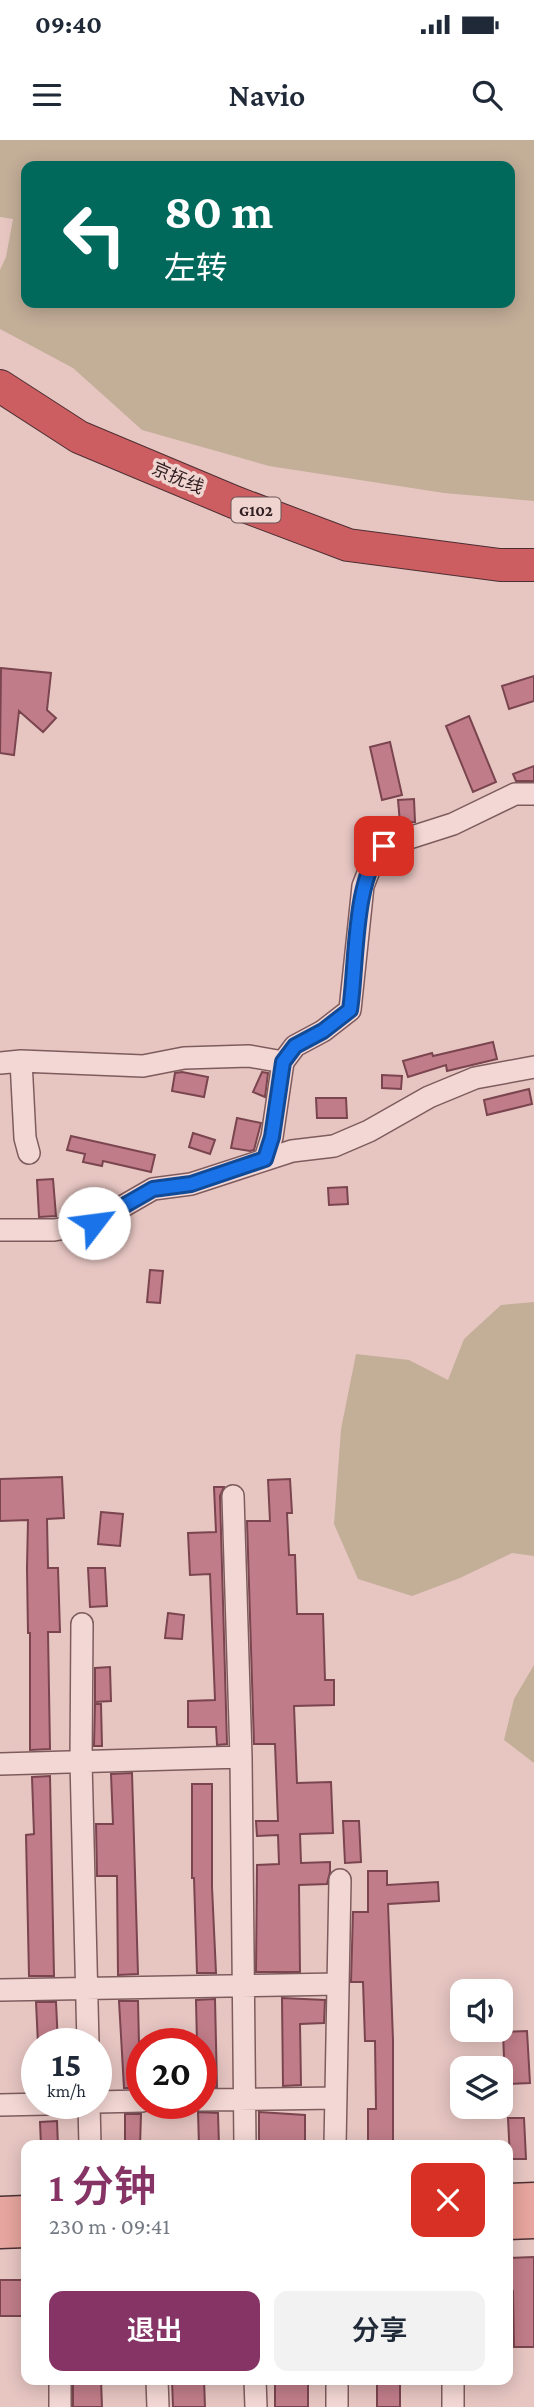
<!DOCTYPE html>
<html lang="zh">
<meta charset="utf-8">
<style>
body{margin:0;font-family:"Crimson Pro","Noto Sans SC",serif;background:#f2f2f3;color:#1f2937;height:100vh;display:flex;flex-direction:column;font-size:26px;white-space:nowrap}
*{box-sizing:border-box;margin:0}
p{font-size:23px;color:#747a83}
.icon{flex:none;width:38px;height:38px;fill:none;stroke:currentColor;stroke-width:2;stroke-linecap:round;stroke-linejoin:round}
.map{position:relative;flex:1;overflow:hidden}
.details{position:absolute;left:21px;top:2000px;width:492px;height:245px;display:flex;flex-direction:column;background:#fff;border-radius:14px;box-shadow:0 4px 18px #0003}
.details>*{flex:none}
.banner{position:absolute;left:21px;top:21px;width:494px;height:147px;border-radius:14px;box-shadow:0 4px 18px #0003;background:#00695c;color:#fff;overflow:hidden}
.buttons{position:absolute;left:450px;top:1839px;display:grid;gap:14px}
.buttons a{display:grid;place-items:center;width:63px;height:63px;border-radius:14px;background:#fff;box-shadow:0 4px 18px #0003;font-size:35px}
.speed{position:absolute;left:21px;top:1888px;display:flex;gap:14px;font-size:35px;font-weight:700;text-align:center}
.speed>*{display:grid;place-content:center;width:91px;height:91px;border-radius:50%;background:#fff;box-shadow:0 4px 18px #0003;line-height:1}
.speed small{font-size:18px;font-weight:400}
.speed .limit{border:10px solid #d22;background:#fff;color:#111}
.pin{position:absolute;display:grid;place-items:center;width:60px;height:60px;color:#fff;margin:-30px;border-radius:14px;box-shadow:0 4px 10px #0006}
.me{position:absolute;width:77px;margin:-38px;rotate:60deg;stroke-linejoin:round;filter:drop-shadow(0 0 5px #0008)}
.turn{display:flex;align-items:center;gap:24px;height:147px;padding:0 28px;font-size:32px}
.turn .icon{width:91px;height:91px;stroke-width:2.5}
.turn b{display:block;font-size:49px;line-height:60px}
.round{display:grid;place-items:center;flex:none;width:74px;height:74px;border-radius:14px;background:#f2f2f3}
.headline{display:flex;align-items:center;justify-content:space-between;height:119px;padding:0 28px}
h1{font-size:42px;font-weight:600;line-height:52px;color:#853465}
.button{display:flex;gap:14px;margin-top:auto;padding:14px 28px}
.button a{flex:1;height:80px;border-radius:14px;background:#853465;color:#fff;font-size:28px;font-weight:600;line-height:80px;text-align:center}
.button a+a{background:#f2f2f3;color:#1f2937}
.status{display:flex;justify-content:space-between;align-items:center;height:49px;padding:0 35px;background:#fff;direction:ltr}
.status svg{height:19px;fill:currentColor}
header{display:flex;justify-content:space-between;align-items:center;height:91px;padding:0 28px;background:#fff;font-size:32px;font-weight:600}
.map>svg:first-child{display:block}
</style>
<div class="status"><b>09:40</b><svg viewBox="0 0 49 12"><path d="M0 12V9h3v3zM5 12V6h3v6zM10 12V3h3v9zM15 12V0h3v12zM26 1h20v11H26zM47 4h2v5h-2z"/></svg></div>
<header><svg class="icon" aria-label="menu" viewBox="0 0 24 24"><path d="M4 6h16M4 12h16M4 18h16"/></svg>Navio<svg class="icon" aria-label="search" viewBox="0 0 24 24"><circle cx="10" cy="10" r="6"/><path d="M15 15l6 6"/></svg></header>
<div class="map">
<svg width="534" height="2267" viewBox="0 0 534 2267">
<rect width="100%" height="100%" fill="#e7c6c2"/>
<path fill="#c3ae98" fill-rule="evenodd" d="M0 0H534V361L444 353 269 326 142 290 73 228 0 189V130L6 117 13 79 0 77ZM26 26H509V163H26Z
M534 1162V1416L512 1413 460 1438 412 1456 358 1439 334 1384 341 1289 356 1214 409 1220 448 1240 464 1199 501 1165Z
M534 1525V1623L504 1600 514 1559Z"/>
<path fill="#c07d89" stroke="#7a454f" stroke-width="2" d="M1 528 51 533 47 570 56 578 43 592 19 571 14 615 0 613Z
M534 536V561L509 569 502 546Z
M469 576 496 642 473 652 446 586Z
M390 602 402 655 382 660 370 607Z
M534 626V641H516L513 634Z
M414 659 415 682 400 683 398 660Z
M493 902 497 919 447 931 446 925 408 937 403 921 432 913 433 916Z
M182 932 208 937 204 957 172 951 175 933Z
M262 932 268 933 265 957 253 952Z
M382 935 402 936 401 949 382 948Z
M529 949 532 964 487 975 484 960Z
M316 958H346L347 978H317Z
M237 978 261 983 254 1010 250 1011 231 1008Z
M193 993 215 1000 210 1014 189 1007Z
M71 996 155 1015 151 1032 103 1021 102 1026 83 1022 85 1014 67 1010Z
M53 1039 56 1076 39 1077 37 1040Z
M347 1047 348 1064 329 1065 328 1048Z
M150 1130 163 1131 160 1163 147 1162Z
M62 1337 64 1378 47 1379 48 1428H58L60 1492H48L50 1609 30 1610V1493H28L27 1428 28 1380 0 1381V1339Z
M290 1339 292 1373H287L289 1415H295L297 1474H323L325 1540H334V1565L294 1566 297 1643 331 1642 333 1693 300 1694 301 1723 330 1722V1732L327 1744 299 1745 300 1832H256L257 1725 279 1724 278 1695 257 1696 256 1681H278L275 1604H254L247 1381H270L268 1340Z
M214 1347H224L220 1356 227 1604 217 1605 216 1587H188V1561L215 1560 210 1434 190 1435 188 1393 216 1392Z
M101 1372 123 1374 120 1406 98 1404Z
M88 1428H105L107 1466 90 1467Z
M168 1473 184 1475 182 1499 165 1498Z
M110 1527 111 1561 95 1562V1528Z
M95 1564H101L102 1606H94Z
M132 1633 138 1834 118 1835 117 1736H97L96 1684H113L111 1634Z
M50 1636 54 1836H29L26 1695 34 1694 32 1637Z
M192 1644H212V1747L216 1833H197L194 1738H192Z
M343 1681H359L361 1722 345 1723Z
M368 1731H387V1745L438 1742 439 1761 388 1764 393 1900V2006H368V1969H376L375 1901H365L363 1842H351L353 1772H368Z
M282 1858 325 1860 324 1883 300 1884 301 1945 283 1946Z
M215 1859 217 1947H201V1904H197L196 1860Z
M119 1861H138L140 1948H124Z
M36 1862H56L58 1904H38Z
M527 1891 530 1943 505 1944 503 1892Z
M198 1972 218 1973 219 2006H199Z
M259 1972 305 1975V2006H259Z
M125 1974H141L140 2006H125Z
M508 1978H524L526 2019H510Z
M57 1981 58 2006H41L40 1982Z
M534 2117V2207H514L513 2151 508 2152V2118Z
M0 2140H26V2176H0Z
M73 2240H101L102 2267H73Z
M172 2240H204L205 2267H173Z
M275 2240H308V2267H275Z
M377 2240H400V2267H377Z"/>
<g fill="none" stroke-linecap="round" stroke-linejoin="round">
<g stroke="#7e5c5e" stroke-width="24">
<path id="minor" d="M21 921 25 998 29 1013
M0 923 21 921 143 926 184 918 249 916 283 922
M265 1019 272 997 283 922 295 906 323 891 350 870 363 746 375 715 384 706 453 684 515 654H534
M0 1090H54L94 1083 153 1049 191 1044 292 1011 334 1006 369 991 429 957 475 938 534 927
M233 1356 241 1617 245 2006
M82 1484 81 1621 88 1904
M0 1624 241 1617
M0 1850 338 1844
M201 1960 336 1958
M96 1962 142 1961
M89 1964 90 2006
M0 1965 46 1964
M335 2006 340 1740
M60 2240V2267
M157 2240 158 2267
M255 2240 256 2267
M337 2240V2267
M453 2240V2267"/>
</g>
<g stroke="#4c2f33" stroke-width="31">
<path id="major" d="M508 2058 534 2057
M0 2071 26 2070
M508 2085 534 2084
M0 2094 26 2093"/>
</g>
<g stroke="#4c2f33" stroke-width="34">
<path id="highway" d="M0 246 79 297 234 362 348 405 500 425H534"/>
</g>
<use href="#minor" stroke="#f3d7d4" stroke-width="21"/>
<use href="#major" stroke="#e6a59e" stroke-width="28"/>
<use href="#highway" stroke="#cc5d61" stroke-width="32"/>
</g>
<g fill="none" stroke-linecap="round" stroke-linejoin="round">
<g stroke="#114b97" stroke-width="18">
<path id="route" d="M94 1083 153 1049 191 1044 265 1019 272 997 283 922 295 906 323 891 350 870C357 825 353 737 384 706"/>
</g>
<use href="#route" stroke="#1a73e8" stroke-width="12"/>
</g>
<g text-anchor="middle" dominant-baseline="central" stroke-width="7" stroke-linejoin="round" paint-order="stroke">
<rect fill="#efd4d0" stroke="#695555" stroke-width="2" x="231.5" y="357.5" width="49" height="25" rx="5"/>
<g font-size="16" font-weight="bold" fill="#301e20">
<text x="256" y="370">G102</text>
</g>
<g font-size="18" fill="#301e20" stroke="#efd4d0">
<text transform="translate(178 338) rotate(23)">京抚线</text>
</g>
</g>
</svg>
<div class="buttons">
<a><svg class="icon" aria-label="sound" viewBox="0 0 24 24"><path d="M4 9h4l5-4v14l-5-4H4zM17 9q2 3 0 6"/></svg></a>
<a><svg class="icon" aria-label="layers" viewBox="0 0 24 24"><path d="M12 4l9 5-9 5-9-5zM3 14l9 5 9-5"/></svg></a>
</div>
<div class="speed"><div>15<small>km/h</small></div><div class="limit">20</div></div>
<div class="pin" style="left:384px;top:706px;background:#d93025"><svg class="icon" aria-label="arrive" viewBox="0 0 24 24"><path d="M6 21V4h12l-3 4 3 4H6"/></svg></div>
<svg class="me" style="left:94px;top:1083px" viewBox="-20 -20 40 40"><circle r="19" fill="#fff"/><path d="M0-13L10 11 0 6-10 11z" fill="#1a73e8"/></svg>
<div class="banner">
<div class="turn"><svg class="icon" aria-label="left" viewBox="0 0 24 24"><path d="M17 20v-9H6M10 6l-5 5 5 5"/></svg><div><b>80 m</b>左转</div></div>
</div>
<section class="details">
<div class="headline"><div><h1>1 分钟</h1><p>230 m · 09:41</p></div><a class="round" style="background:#d93025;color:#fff"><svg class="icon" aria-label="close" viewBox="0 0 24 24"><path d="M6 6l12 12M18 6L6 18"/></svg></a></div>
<div class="button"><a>退出</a><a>分享</a></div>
</section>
</div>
